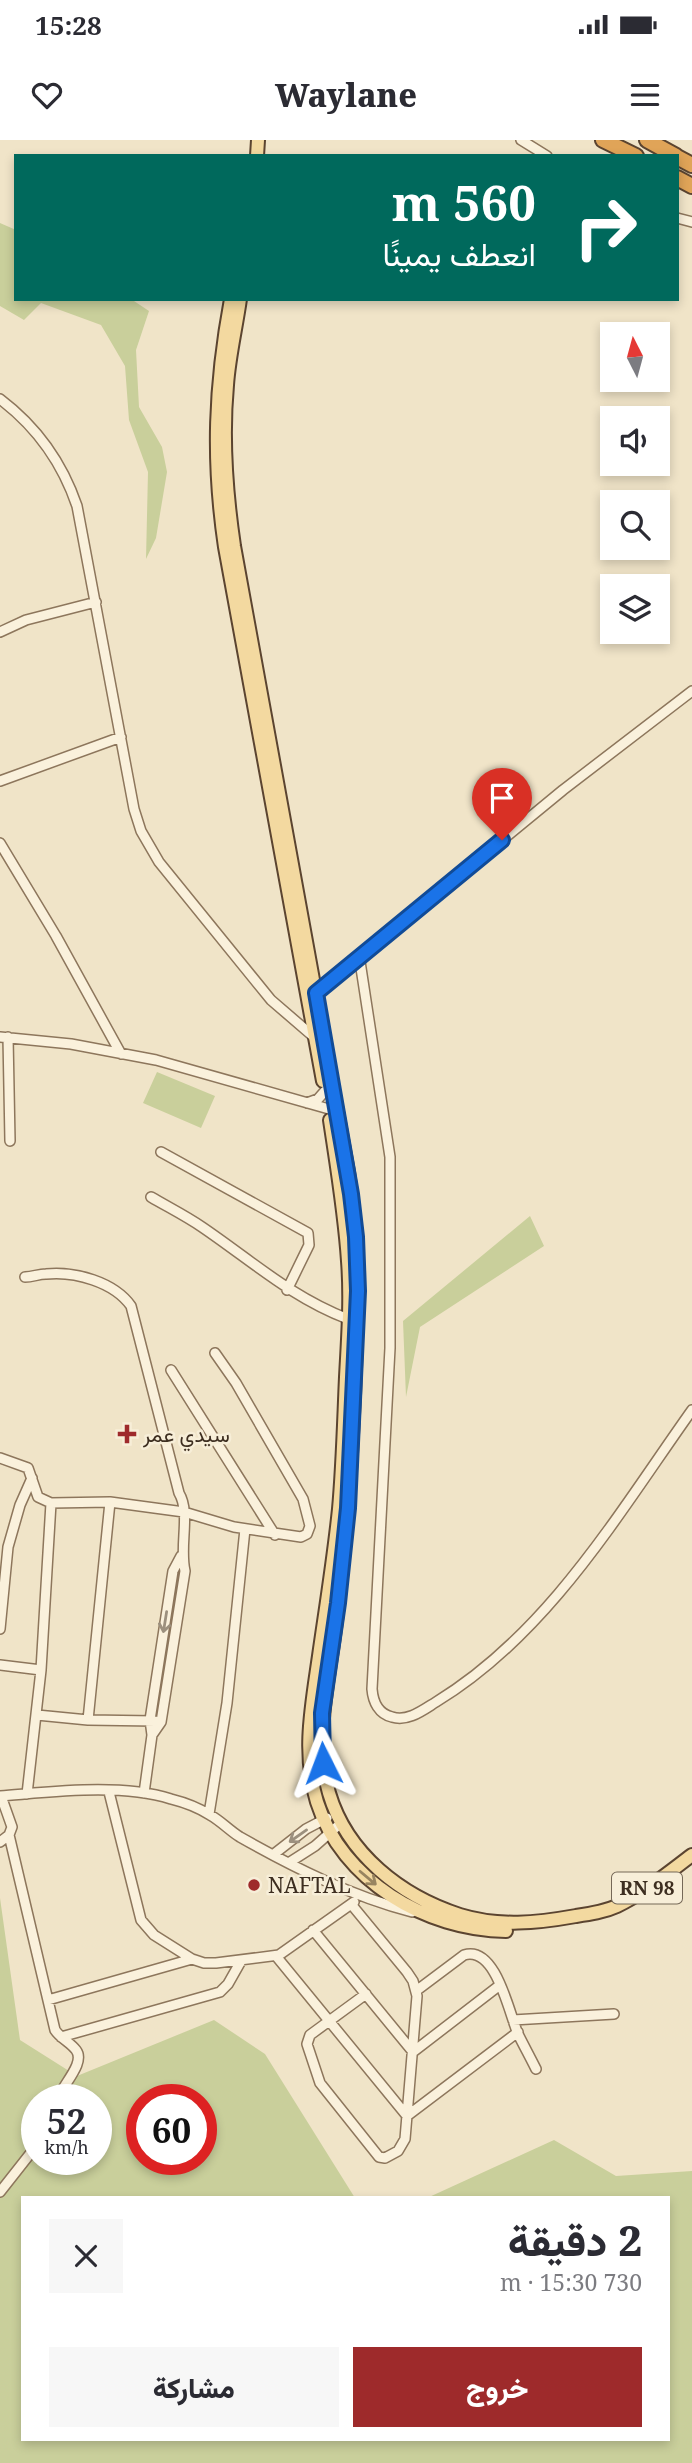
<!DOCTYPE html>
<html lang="ar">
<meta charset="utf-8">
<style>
body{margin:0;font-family:"Noto Serif",Vazirmatn,serif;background:#f7f7f7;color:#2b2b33;direction:rtl;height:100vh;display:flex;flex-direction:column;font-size:26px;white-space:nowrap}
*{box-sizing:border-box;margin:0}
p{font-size:23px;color:#7c7c81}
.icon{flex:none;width:38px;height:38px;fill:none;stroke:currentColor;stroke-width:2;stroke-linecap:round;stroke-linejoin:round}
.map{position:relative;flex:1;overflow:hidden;direction:ltr}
.drawer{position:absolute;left:21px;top:2056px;width:649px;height:245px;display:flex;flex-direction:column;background:#fff;border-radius:0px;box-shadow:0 4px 10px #0003;direction:rtl}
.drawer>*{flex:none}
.banner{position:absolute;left:14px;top:14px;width:665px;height:147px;border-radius:0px;box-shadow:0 4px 10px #0003;direction:rtl;background:#00695c;color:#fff;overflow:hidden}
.needle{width:46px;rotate:354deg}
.controls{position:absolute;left:600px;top:182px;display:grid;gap:14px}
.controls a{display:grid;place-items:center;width:70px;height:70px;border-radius:0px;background:#fff;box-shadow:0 4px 10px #0003;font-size:35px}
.speed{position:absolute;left:21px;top:1944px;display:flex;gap:14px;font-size:35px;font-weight:700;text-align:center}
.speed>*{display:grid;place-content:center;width:91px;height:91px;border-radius:50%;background:#fff;box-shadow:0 4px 10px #0003;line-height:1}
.speed small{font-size:18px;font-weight:400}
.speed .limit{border:10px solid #d22;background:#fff;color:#111}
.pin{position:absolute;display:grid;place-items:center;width:60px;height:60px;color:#fff;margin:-72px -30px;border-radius:50% 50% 50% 0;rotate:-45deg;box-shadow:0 0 7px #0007}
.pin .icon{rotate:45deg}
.me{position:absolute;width:77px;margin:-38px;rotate:357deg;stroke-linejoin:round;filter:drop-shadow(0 0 5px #0008)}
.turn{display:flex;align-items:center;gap:24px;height:147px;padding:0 28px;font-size:32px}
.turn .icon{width:91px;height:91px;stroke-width:2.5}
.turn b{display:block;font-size:49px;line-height:60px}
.round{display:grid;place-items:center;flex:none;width:74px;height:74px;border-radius:0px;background:#f7f7f7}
.overview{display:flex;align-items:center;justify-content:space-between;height:119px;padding:0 28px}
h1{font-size:42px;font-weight:800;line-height:52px}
.action{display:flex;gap:14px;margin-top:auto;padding:14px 28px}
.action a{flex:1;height:80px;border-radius:0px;background:#9e2a2b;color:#fff;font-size:28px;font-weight:800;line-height:80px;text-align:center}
.action a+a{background:#f7f7f7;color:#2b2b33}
.status{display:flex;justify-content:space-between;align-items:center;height:49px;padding:0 35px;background:#fff;direction:ltr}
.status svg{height:19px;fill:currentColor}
header{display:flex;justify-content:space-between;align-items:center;height:91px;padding:0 28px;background:#fff;font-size:32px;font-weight:800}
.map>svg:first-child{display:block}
</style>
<div class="status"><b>15:28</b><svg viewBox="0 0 49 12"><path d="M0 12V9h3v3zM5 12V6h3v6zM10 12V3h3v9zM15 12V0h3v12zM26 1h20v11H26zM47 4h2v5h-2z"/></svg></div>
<header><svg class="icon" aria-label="menu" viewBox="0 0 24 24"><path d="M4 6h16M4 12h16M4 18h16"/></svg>Waylane<svg class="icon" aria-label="heart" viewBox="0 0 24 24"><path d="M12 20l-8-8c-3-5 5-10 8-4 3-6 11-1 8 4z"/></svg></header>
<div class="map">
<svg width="692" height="2323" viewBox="0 0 692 2323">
<rect width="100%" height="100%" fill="#f0e4c8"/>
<path fill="#c9cf9b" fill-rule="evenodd" d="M0 83 16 90V159H131L149 171 136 210 139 267 162 307 167 332 156 398 146 419 148 332 129 280 125 226 101 185 41 163 24 180 0 166Z
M157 932 215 956 201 988 143 963Z
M530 1076 544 1106 420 1187 406 1257 403 1181Z
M0 1758 20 1900 77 1936 214 1880 265 1914 355 2058H23V2300H668V2058H427L554 2000 616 2036 692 2031V2323H0ZM37 1960H96V2020H37ZM142 1960H201V2020H142Z"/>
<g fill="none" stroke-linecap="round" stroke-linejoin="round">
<g stroke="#8d765c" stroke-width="12">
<path id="minor" d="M521 0 547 16
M677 78 692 82
M0 259C37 287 62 322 77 366L134 669 141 691 159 722 271 860 314 897
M0 492 26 480 96 462
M0 641 121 597
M0 703 56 796 121 914
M359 815 390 1017V1208L372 1549C373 1562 379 1574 392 1577 408 1582 423 1570 436 1562 548 1494 618 1374 692 1270
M316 853 563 650 692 551
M0 897 71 904 156 920 329 969
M8 897 10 1001
M307 963 318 959 325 951
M161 1012 308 1093 309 1105 287 1150
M151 1057C168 1067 186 1076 202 1087 252 1121 291 1157 348 1179
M25 1137C33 1137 38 1134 46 1134 75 1131 114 1142 131 1166L179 1353C191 1373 179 1406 185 1431L161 1582 152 1595
M171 1230 275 1395
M0 1318 28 1328 38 1357 51 1363 110 1362 184 1372 234 1387 301 1397 307 1394 310 1386 303 1359 236 1243 215 1213
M0 1489 8 1407 20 1365 32 1338
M0 1525 41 1530
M37 1575 88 1580 155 1581
M88 1580 110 1362
M109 1652 141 1780 154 1795 192 1819 204 1823H216L279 1815 354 1762
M144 1653 152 1595 150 1580 173 1431 181 1416
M27 1654 41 1530 51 1363
M0 1656C52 1652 120 1643 171 1659 183 1662 199 1668 210 1675 221 1681 230 1691 240 1697 295 1728 351 1756 412 1772
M209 1674 227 1563 245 1389
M9 1695 55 1890C60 1898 70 1902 76 1910 86 1923 62 1945 57 1960
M0 1702 9 1695 12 1687 1 1656
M274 1714 306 1689 327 1678
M290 1722 315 1706 341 1683
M351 1764 407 1832 413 1841 417 1856 405 1999 398 2011 385 2018 379 2017 320 1943 307 1904 310 1895 366 1854
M313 1790 413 1912 500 1845
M276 1816 407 1976 518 1892
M416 1851 464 1815C496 1805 509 1873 518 1894 524 1906 530 1917 536 1929
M48 1860 192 1819
M513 1880 614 1874
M61 1897 220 1852 228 1844 241 1821
M0 2052 37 2005"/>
</g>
<g stroke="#5b4430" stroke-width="16">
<path id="major" d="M257 16 258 0
M231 159C215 245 212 320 225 407L323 941
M240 159C236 188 229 216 227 245 222 299 226 352 234 406L348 1032C360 1107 357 1180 354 1256 351 1312 349 1369 342 1426 339 1456 336 1486 331 1516 324 1563 316 1606 329 1653 347 1714 401 1756 460 1775 499 1787 537 1783 576 1776 590 1774 604 1772 617 1766 644 1753 668 1733 692 1715
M330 980C337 1027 345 1074 348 1121 351 1160 348 1199 346 1237 344 1281 343 1325 339 1369 334 1418 326 1467 319 1516 312 1565 302 1613 317 1662 342 1741 426 1790 506 1791"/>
</g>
<g stroke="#5b4430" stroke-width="18">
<path id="highway" d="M603 0 636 16
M647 0 676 16
M677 17 692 25
M677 38 692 46"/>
</g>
<use href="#minor" stroke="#faf1dc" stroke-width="9"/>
<use href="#major" stroke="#f3d9a0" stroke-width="12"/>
<use href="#highway" stroke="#e0a458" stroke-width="14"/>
</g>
<defs><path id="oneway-shaft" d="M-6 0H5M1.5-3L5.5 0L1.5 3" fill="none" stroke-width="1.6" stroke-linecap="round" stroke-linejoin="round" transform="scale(1.75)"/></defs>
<g stroke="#9c907e">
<use href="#oneway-shaft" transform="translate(165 1482) rotate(99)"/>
<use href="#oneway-shaft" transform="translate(298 1696) rotate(145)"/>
</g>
<use stroke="#988460" href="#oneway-shaft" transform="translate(368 1738) rotate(40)"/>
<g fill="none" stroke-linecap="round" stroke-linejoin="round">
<g stroke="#114b97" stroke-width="18">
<path id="route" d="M323 1623 322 1573 338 1463 348 1368 358 1151 356 1097 351 1054 316 853 502 700"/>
</g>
<use href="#route" stroke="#1a73e8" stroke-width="12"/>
</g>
<g fill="#9e2a2b" stroke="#f7eed8" stroke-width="2.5">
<path d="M123.5 1283.5h7v7h7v7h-7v7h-7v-7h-7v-7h7z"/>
<circle cx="254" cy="1745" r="7"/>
</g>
<g text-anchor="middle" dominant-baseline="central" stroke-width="5" stroke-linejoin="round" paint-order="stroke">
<rect fill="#f7eed8" stroke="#756857" stroke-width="2" x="612" y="1732.5" width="70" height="31" rx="5"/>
<g font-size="19" font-weight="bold" fill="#3d2e20">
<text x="647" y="1748">RN 98</text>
</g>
<g font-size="21" fill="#3d2e20" stroke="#f7eed8" text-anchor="start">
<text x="143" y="1294">سيدي عمر</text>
<text x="268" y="1745">NAFTAL</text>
</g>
</g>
</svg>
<div class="controls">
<a><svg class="needle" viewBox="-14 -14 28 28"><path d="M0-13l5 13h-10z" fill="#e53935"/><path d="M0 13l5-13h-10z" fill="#7c7c81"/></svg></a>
<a><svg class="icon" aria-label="sound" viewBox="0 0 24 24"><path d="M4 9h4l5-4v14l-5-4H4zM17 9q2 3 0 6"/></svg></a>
<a><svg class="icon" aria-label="search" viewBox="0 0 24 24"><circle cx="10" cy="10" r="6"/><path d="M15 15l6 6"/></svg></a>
<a><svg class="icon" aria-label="layers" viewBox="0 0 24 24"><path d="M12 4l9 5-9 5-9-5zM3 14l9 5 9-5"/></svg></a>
</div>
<div class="speed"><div>52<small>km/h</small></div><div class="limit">60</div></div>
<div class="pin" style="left:502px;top:700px;background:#d93025"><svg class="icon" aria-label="arrive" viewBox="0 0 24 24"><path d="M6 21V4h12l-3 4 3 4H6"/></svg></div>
<svg class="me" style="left:323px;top:1623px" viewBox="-20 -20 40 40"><path d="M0-17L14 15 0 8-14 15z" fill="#1a73e8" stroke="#fff" stroke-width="4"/></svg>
<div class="banner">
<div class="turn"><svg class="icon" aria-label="right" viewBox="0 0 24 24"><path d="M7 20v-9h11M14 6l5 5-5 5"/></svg><div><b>560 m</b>انعطف يمينًا</div></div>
</div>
<section class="drawer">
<div class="overview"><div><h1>2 دقيقة</h1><p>730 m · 15:30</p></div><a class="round"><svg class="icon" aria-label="close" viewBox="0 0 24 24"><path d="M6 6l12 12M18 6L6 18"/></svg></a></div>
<div class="action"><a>خروج</a><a>مشاركة</a></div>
</section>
</div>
